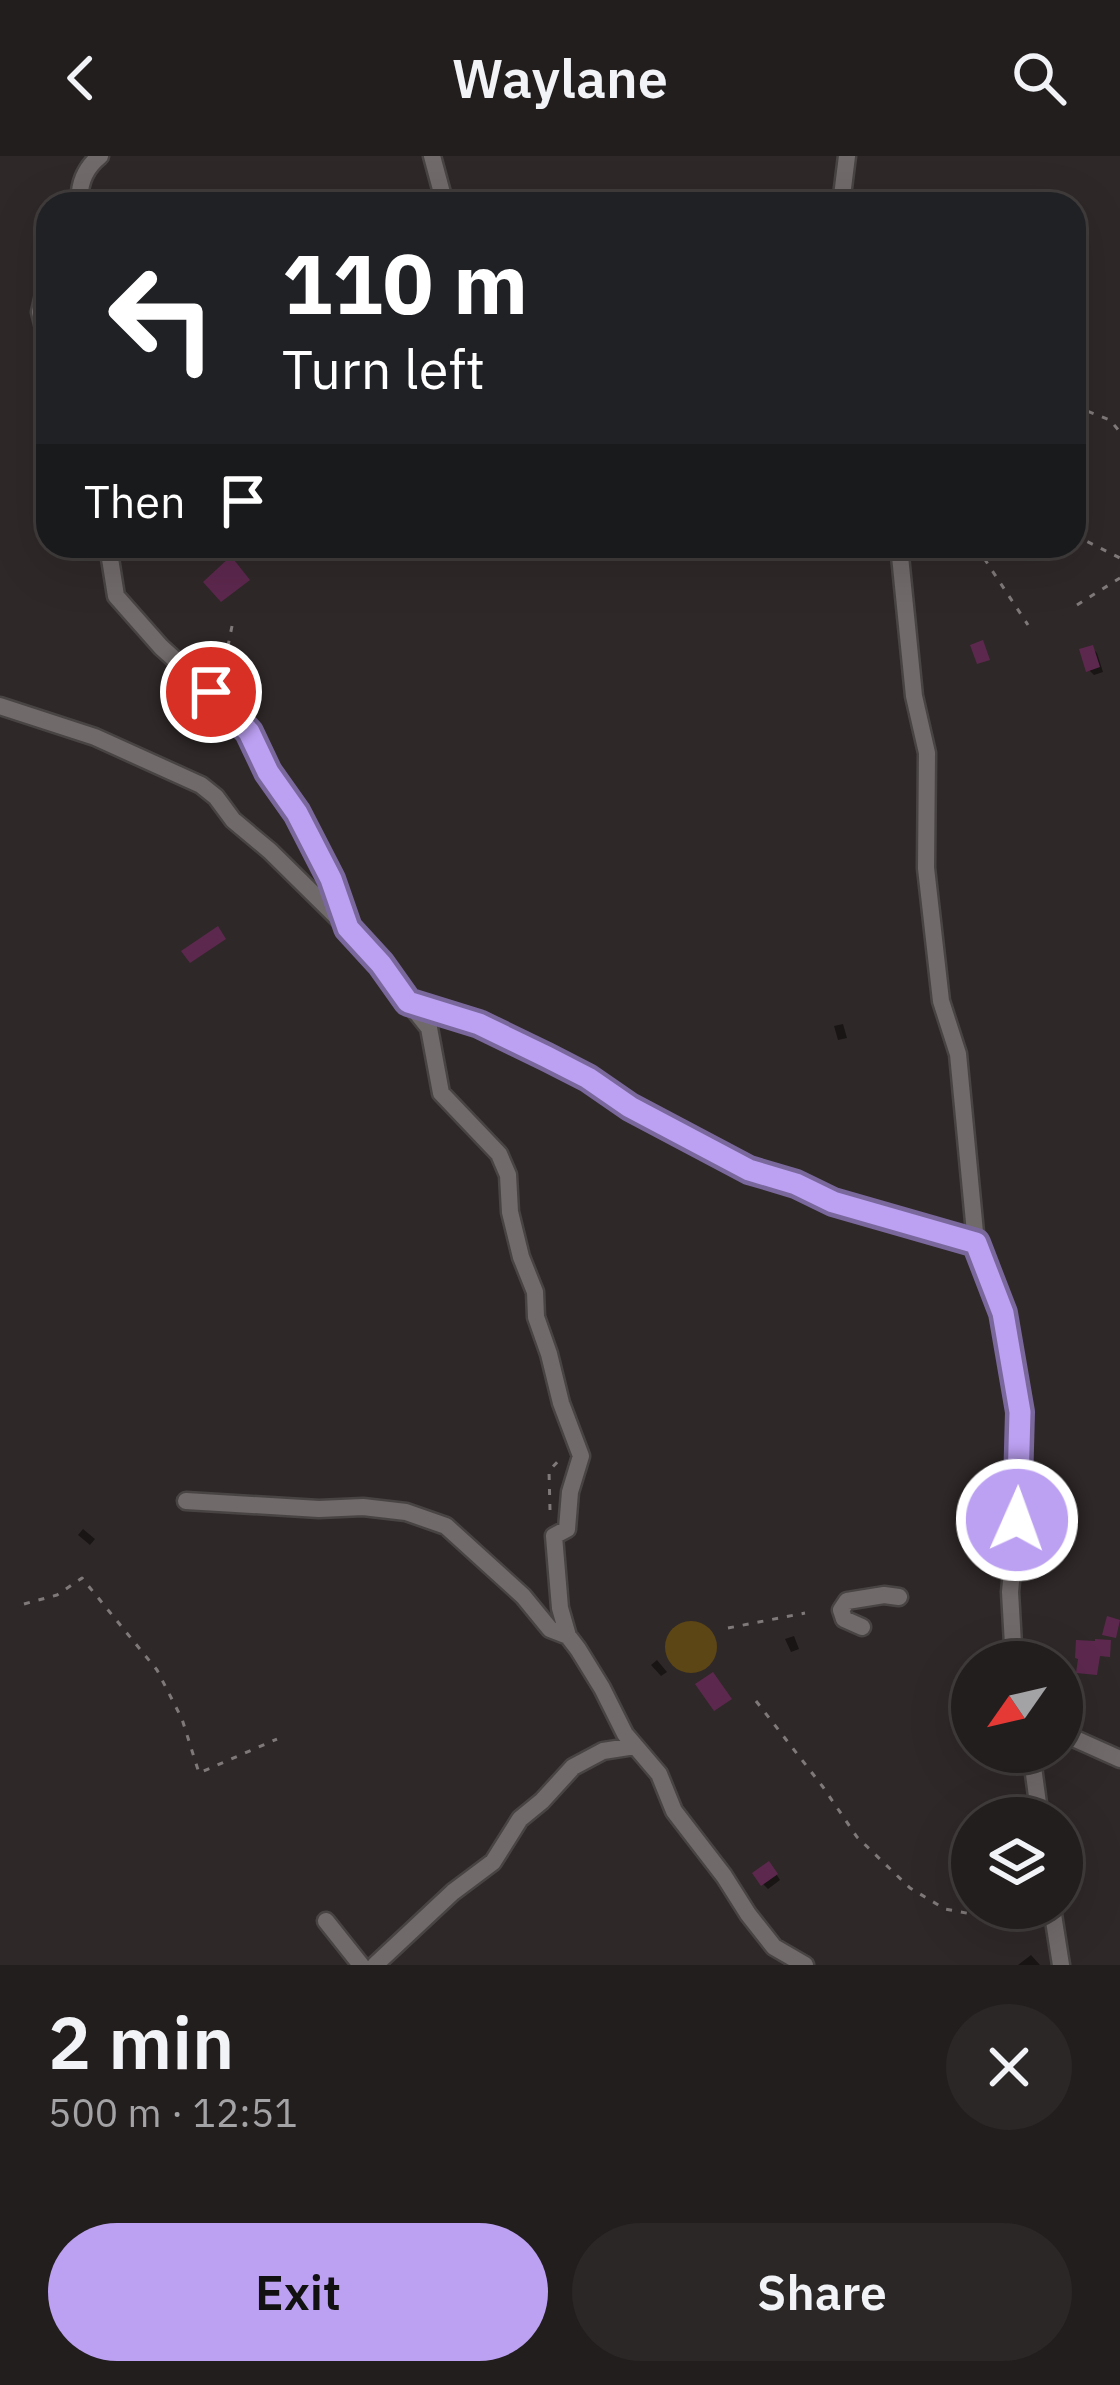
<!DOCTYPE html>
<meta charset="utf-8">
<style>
body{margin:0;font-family:"IBM Plex Sans",sans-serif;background:#2b2727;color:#f1f3f6;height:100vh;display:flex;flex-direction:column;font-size:45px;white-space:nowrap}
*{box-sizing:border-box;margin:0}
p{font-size:39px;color:#a3a2a4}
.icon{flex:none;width:66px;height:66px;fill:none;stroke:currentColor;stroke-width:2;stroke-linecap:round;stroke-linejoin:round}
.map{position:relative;height:1809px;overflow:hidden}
.drawer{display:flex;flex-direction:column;background:#231e1e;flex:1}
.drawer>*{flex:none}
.banner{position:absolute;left:36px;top:36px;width:1050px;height:366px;border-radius:36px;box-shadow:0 12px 48px #0002,0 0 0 3px #403c3c;background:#202124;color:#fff;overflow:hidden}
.needle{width:78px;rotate:236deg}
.fabs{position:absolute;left:951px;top:1485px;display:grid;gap:24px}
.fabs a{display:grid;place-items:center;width:132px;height:132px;border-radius:50%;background:#231e1e;box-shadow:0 12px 48px #0002,0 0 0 3px #403c3c;font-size:60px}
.pin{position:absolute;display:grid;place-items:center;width:102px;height:102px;color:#fff;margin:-51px;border:6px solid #fff;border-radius:50%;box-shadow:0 3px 12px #0007}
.me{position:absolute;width:132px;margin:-66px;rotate:2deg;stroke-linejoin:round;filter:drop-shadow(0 0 9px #0008)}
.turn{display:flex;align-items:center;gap:42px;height:252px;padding:0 48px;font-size:54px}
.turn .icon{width:156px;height:156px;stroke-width:2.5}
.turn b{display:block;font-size:84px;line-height:102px}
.then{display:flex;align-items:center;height:114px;padding:0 48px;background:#0003;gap:24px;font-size:45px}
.round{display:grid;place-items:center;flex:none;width:126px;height:126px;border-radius:63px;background:#2b2727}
.overview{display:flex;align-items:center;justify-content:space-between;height:204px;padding:0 48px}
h1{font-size:72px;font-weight:600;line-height:90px}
.button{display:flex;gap:24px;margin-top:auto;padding:24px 48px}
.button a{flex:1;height:138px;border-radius:72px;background:#bca0f2;color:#111;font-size:48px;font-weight:600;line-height:138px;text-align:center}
.button a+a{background:#2b2727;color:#f1f3f6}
header{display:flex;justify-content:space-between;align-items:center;height:156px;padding:0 48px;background:#231e1e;font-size:54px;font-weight:600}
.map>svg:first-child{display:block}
</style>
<header><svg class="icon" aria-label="back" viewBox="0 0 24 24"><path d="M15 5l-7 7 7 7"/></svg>Waylane<svg class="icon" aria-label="search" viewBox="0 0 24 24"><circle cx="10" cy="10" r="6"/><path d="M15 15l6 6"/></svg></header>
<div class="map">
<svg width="1120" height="1809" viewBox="0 0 1120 1809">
<rect width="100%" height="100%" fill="#2f2828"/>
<path fill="#5d4615" d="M665 1491a26 26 0 1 1 52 0a26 26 0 1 1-52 0Z"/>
<path fill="#0007" d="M1092 492 1097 497 1103 516 1094 519 1089 514Z
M843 868 847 882 838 884 834 870Z
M83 1373 95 1383 90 1389 78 1379Z
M794 1480 799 1493 791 1496 785 1483Z
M657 1504 667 1516 661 1520 651 1509Z
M773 1713 780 1724 768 1733 763 1728Z
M1031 1799 1040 1809H1018Z"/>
<path fill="#5d284e" d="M231 400 250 424 221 446 203 426Z
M983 484 990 504 977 508 970 489Z
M1093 489 1100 511 1086 516 1079 493Z
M218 770 226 783 190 807 181 795Z
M1107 1460 1120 1464 1116 1482 1102 1479Z
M1095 1483 1111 1484 1110 1501 1100 1500 1097 1519 1076 1517 1078 1503 1075 1502 1076 1484 1095 1485Z
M713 1516 732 1543 714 1555 695 1528Z
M769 1705 778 1718 761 1730 752 1717Z"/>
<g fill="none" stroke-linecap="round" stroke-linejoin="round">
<g stroke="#494444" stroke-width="21">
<path id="street" d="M432 0 445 48
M80 48C78 29 85 12 100 0
M841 48 847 0
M48 121 40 156 48 188
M108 390 116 440 161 491 224 548 249 576 267 616 297 657 331 723 346 765
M899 390 914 540 927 597 926 712 941 845 958 898 976 1087 1003 1157 1020 1256 1017 1364 1010 1436 1014 1506
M0 550 95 581 201 629 216 641 233 664 270 695 348 772 381 808 408 846 479 869 547 901 588 922 630 951 749 1014 796 1028 833 1046 976 1087
M409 847 429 872 441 937 499 998 508 1019 510 1056 521 1101 535 1136 536 1161 549 1198 561 1247 581 1300 570 1336 567 1373 554 1380 560 1452 568 1480
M186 1345 319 1353 363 1351 406 1356 446 1370 523 1440 550 1473 568 1480 578 1493 602 1532 625 1578 659 1618 674 1655 724 1720 748 1758 774 1791 805 1809
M862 1471 844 1463 841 1454 847 1445 884 1439 899 1441
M1062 1577 1120 1603
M1031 1596 1040 1662
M1052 1752 1061 1809
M326 1765 361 1809
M375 1809 453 1736 493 1706 520 1663 542 1645 573 1611 603 1595 635 1590"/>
</g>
<path stroke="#7f797a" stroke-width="3" stroke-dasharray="6 9" stroke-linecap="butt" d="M1074 250 1110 264 1120 276
M1074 379 1120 402
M976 390 1028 469
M1077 449 1120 422
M222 520 232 470
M550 1354 549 1315 560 1303
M24 1448 57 1439 82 1422 157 1514 182 1563 199 1617 277 1583
M728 1472 805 1457
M756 1545 823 1631 857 1681 910 1732 945 1753 998 1763 1033 1759"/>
<use href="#street" stroke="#716a6a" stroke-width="16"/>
</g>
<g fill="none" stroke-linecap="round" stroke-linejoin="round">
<g stroke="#7a689d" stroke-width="30">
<path id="route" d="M211 536 249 576 268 616 297 657 331 723 348 772 381 808 408 846 479 868 547 901 588 922 630 951 749 1014 796 1028 833 1046 976 1087 1003 1157 1020 1256 1017 1364"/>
</g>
<use href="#route" stroke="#bca0f2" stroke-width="21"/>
</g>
</svg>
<div class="fabs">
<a><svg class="needle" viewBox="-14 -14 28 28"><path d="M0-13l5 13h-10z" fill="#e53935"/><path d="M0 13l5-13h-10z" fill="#a3a2a4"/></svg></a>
<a><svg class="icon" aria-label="layers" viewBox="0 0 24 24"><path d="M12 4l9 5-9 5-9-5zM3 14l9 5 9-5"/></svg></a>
</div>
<div class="pin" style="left:211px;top:536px;background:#d93025"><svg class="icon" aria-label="arrive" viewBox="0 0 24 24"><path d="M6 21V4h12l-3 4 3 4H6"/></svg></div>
<svg class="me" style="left:1017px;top:1364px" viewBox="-20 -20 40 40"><circle r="17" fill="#bca0f2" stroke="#fff" stroke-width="3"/><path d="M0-11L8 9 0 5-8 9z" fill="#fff"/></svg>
<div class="banner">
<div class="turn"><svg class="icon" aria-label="left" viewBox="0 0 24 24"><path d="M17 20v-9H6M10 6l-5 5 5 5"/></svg><div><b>110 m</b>Turn left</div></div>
<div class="then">Then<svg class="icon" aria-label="arrive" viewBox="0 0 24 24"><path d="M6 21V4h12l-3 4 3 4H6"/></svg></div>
</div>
</div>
<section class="drawer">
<div class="overview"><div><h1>2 min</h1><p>500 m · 12:51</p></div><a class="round"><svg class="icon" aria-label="close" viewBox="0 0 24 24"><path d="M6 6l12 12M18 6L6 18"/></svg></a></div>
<div class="button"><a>Exit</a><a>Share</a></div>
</section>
